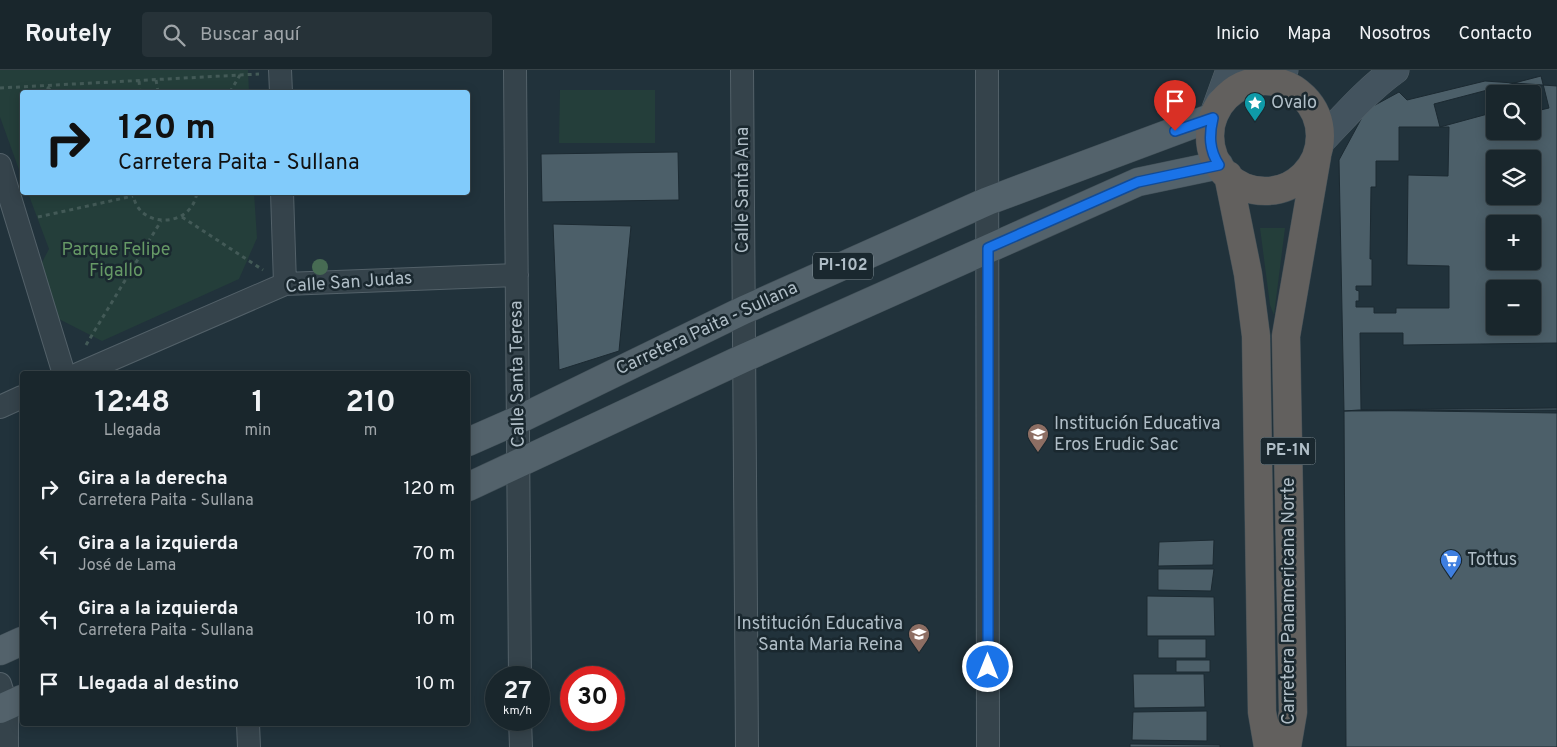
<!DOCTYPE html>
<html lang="es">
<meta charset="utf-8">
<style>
body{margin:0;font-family:Overpass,sans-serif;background:#263238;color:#f1f3f6;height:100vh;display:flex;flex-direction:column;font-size:19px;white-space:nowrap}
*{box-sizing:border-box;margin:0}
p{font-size:16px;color:#9fa5a9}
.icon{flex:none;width:28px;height:28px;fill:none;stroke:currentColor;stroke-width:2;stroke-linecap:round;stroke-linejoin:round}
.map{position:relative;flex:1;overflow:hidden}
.side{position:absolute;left:20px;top:301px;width:450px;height:355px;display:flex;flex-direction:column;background:#19262c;border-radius:5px;box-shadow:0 2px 12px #0003,0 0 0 1px #374348}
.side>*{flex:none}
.top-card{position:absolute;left:20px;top:20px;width:450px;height:105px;border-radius:5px;box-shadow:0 2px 12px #0003,0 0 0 1px #374348;background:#81cbfb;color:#111;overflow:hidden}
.buttons{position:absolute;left:1486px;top:15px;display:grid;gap:10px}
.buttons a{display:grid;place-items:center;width:55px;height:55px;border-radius:5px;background:#19262c;box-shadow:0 2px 12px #0003,0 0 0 1px #374348;font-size:25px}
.speed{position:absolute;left:485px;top:596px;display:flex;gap:10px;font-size:25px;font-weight:700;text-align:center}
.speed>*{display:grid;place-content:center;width:65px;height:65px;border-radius:50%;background:#19262c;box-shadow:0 2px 12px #0003,0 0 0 1px #374348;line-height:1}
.speed small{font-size:12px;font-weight:400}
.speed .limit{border:8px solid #d22;background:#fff;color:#111}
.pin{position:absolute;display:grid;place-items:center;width:42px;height:42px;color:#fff;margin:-51px -21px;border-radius:50% 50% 50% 0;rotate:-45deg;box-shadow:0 0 5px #0007}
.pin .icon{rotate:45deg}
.me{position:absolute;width:55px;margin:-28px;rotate:0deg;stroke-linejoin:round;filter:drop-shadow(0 0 4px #0008)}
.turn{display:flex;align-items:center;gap:18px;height:105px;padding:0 15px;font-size:22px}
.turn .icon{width:65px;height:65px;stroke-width:2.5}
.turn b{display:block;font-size:35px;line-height:42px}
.eta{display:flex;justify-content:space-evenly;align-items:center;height:85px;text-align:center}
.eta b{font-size:30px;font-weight:700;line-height:35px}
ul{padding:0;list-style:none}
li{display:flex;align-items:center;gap:15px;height:65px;padding:0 15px}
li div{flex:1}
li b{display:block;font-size:19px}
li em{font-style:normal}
header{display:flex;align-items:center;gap:30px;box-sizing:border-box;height:70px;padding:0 25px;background:#19262c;border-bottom:1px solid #374348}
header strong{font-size:24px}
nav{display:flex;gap:28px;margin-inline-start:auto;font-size:18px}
.search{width:350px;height:45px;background:#263238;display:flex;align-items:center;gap:12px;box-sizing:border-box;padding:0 18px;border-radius:5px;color:#9fa5a9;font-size:19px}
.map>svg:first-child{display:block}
</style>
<header>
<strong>Routely</strong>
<div class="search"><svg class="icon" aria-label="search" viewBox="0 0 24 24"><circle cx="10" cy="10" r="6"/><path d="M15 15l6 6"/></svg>Buscar aquí</div>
<nav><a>Inicio</a><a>Mapa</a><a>Nosotros</a><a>Contacto</a></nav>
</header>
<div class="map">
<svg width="1557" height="677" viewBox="0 0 1557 677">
<rect width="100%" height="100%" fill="#21323b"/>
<path fill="#243e3a" d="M0 0H248L249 22H22V108L0 47Z
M560 20H655V73H559Z
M28 123H254L257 168 239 209 102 271 57 248 39 198 49 179Z
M1260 158H1285L1274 245 1270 235Z"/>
<path fill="#4c5f69" stroke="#1c2a32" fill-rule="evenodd" d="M1541 6 1549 38 1532 42V24H1495V42L1440 57 1434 34Z
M1485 11 1557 16V343L1359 340 1344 341 1339 90 1366 40 1399 22 1407 30ZM1495 24H1532V61H1495ZM1495 89H1532V126H1495ZM1495 154H1532V191H1495ZM1495 219H1532V256H1495Z
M1399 57H1449L1448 106 1408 105 1407 195 1449 196V238H1396V243H1374V237H1356V231H1359V221L1356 220V216H1372V189H1370L1371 117H1376V91H1399Z
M678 82 679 130 542 132 541 84Z
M553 154 631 156 619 281 559 300Z
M1360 263H1403V275L1557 273V338L1361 340Z
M1557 340V677H1346L1344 341Z
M1214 470 1213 495 1158 496 1159 472Z
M1158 499H1214L1211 521 1158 520Z
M1147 526 1214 527 1215 566H1147Z
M1158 569H1206V588H1158Z
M1176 590H1210V602H1176Z
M1133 604H1204L1205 637 1134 638Z
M1207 641V671L1132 670 1133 642Z
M1130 674 1220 675V677H1130Z"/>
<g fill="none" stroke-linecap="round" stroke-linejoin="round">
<g stroke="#536169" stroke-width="24">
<path id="minor" d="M280 0 281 22
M515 0 520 608
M742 0 747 677
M987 0 988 677
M0 95 64 304
M282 122 285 214
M78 304 285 214 517 205
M0 337 22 327
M0 614 7 636V677
M520 650 521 677
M248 654 249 677"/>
</g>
<g stroke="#536169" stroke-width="29">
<path id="secondary" d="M1258 11 1284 0
M1213 47 1230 0
M1320 72C1344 47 1367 20 1395 0"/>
</g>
<g stroke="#414f57" stroke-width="29">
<path id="primary" d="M468 372 518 350 744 240 988 131 1213 47 1220 33
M468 417 744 288 1138 112 1219 95
M0 581 22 571
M0 639 22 629"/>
</g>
<g stroke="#404e56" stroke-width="29">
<path id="trunk" d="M1210 66a55 55 0 1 1 110 0a55 55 0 1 1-110 0Z
M1228 105 1248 204 1256 266 1262 642 1268 677
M1287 677 1293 642 1286 266 1317 86"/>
</g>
<path stroke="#435a57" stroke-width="3" stroke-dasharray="4 4" stroke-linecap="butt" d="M156 10 158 22
M139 11 140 22
M47 17 53 22
M0 18 259 4
M230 22 240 5
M133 122C135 159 192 160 197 122
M38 147 133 126
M182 147 263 200
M86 275 161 151"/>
<use href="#minor" stroke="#35434b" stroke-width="22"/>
<use href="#secondary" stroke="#43535e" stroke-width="28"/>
<use href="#primary" stroke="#53626b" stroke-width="28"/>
<use href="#trunk" stroke="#62605e" stroke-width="28"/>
</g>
<circle fill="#476b53" cx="320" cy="197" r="8"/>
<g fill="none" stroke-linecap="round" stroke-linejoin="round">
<g stroke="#114b97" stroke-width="12">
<path id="route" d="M988 597V178L1138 112 1219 95C1209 80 1209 65 1213 48L1175 61"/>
</g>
<use href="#route" stroke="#1a73e8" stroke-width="9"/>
</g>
<defs>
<g id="sight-pin" transform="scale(1.125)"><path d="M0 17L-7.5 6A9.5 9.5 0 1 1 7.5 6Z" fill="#0f9aa8" stroke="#1a282f"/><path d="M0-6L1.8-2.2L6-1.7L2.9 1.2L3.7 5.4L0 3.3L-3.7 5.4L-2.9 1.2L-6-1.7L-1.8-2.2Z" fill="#fff"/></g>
<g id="school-pin" transform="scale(1.125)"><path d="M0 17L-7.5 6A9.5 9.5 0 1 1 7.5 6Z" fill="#8d6e63" stroke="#1a282f"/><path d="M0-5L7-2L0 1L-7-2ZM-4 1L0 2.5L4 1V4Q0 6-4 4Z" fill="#fff"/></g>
<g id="supermarket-pin" transform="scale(1.125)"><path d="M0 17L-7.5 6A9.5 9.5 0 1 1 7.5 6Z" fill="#3f7fe0" stroke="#1a282f"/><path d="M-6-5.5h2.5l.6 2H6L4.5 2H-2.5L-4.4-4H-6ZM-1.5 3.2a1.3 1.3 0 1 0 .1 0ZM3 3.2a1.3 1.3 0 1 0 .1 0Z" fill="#fff"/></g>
</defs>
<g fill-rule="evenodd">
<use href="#sight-pin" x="1255" y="33"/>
<use href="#school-pin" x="1038" y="364"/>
<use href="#supermarket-pin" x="1451" y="490"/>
<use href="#school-pin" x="919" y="564"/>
</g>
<g text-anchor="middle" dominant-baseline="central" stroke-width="5" stroke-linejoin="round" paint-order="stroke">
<g fill="#1a282f" stroke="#839199" stroke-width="1">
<rect x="813" y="182.5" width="60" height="27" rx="4"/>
<rect x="1260.5" y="367.5" width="55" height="27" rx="4"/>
</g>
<g font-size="16" font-weight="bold" fill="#b0bec7">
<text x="843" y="196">PI-102</text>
<text x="1288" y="381">PE-1N</text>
</g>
<g font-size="18" fill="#b0bec7" stroke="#1a282f" text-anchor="start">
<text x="1271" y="33">Ovalo</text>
<text x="1054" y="354">Institución Educativa<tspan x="1054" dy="21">Eros Erudic Sac</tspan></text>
<text x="1467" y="490">Tottus</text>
<text x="903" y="554" text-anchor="end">Institución Educativa<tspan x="903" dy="21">Santa Maria Reina</tspan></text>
</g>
<g font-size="18" fill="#b0bec7" stroke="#1a282f">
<text transform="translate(743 120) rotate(-90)">Calle Santa Ana</text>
<text transform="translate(349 213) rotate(-4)">Calle San Judas</text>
<text transform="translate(707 259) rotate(-25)">Carretera Paita - Sullana</text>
<text transform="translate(518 304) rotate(-91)">Calle Santa Teresa</text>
<text transform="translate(1289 531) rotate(-90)">Carretera Panamericana Norte</text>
</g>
<g font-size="18" fill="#696" stroke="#1a282f">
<text x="116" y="180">Parque Felipe<tspan x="116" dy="21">Figallo</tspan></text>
</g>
</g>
</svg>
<div class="buttons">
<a><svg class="icon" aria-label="search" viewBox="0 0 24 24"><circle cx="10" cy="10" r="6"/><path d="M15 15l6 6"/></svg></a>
<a><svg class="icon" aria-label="layers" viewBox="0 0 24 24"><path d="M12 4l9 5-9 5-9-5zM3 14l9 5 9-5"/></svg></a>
<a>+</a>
<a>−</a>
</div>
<div class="speed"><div>27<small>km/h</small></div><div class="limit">30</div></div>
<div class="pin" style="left:1175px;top:61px;background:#d93025"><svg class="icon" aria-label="arrive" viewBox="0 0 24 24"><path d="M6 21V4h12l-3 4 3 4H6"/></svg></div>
<svg class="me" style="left:988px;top:597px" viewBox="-20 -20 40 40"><circle r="17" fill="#1a73e8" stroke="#fff" stroke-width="3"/><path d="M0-11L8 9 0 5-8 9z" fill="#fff"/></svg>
<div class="top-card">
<div class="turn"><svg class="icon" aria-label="right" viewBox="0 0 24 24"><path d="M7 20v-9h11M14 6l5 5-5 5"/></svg><div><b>120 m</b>Carretera Paita - Sullana</div></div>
</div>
<section class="side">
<div class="eta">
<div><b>12:48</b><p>Llegada</p></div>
<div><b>1</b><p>min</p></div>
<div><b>210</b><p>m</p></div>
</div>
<ul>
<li><svg class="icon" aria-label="right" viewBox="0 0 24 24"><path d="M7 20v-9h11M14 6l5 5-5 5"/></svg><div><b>Gira a la derecha</b><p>Carretera Paita - Sullana</p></div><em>120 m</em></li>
<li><svg class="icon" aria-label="left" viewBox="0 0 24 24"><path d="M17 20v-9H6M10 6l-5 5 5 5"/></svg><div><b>Gira a la izquierda</b><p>José de Lama</p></div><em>70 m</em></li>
<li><svg class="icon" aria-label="left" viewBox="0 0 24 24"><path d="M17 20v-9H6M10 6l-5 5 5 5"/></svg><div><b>Gira a la izquierda</b><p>Carretera Paita - Sullana</p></div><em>10 m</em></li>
<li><svg class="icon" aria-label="arrive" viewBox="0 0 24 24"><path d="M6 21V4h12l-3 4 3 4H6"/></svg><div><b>Llegada al destino</b></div><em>10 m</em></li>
</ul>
</section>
</div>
